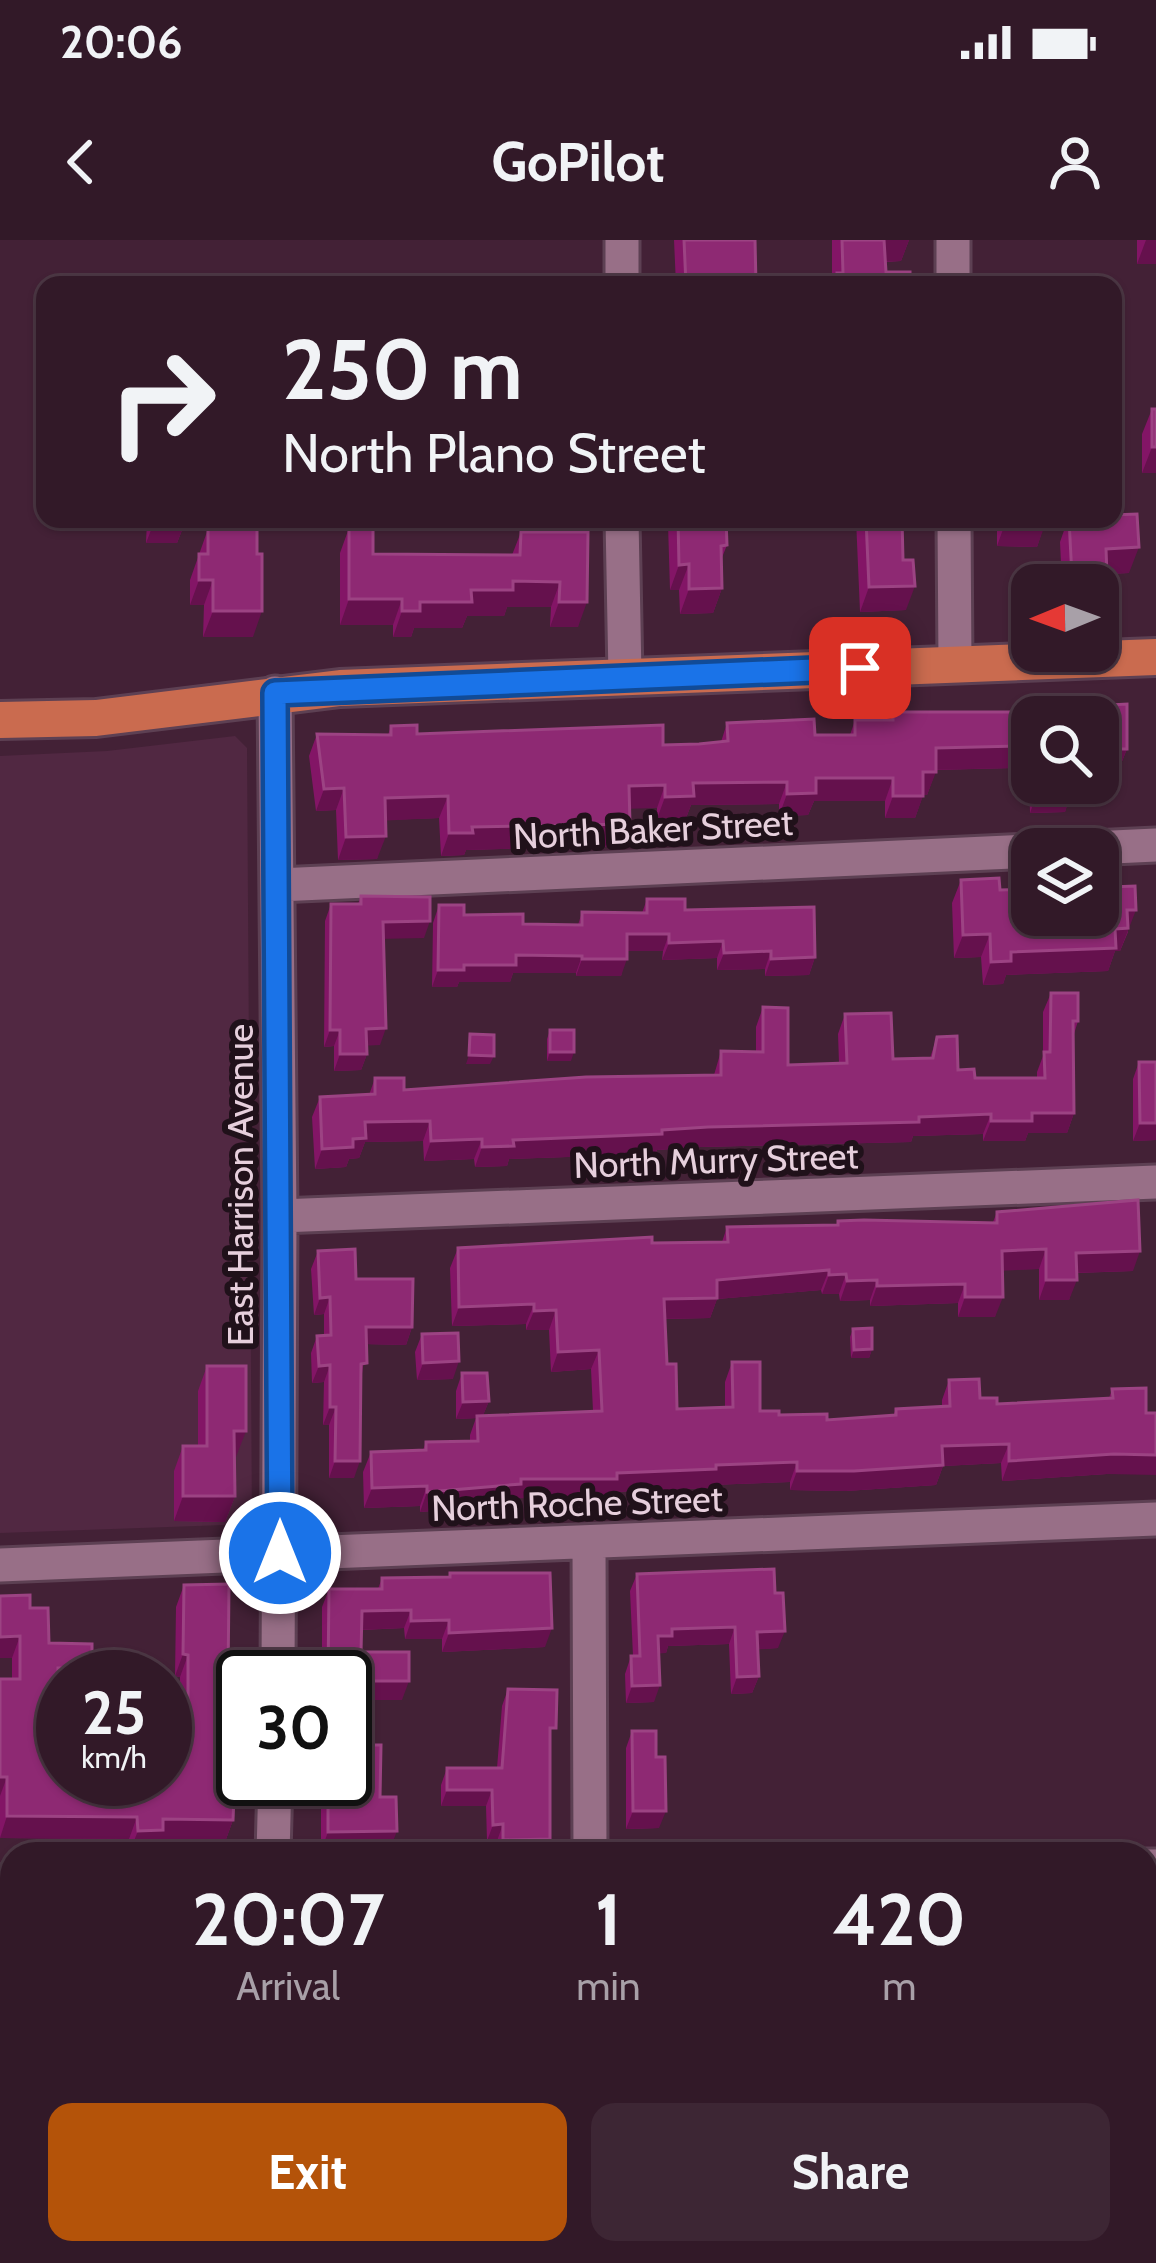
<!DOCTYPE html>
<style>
body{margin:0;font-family:Cabin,sans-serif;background:#3d2634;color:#f1f3f6;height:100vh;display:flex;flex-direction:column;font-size:45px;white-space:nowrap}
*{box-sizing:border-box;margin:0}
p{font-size:39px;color:#a8a0a8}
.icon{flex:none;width:66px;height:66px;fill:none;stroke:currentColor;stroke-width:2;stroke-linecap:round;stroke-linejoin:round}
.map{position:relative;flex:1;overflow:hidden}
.drawer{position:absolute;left:0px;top:1602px;width:1158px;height:423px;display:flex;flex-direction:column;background:#321928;border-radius:36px 36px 0 0;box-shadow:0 3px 9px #0004,0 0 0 3px #4d3845}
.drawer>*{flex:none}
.banner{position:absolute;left:36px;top:36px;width:1086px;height:252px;border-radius:24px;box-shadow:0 3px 9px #0004,0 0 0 3px #4d3845;background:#321928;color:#f1f3f6;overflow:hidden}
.needle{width:78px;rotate:269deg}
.buttons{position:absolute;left:1011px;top:324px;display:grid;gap:24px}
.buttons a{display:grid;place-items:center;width:108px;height:108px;border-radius:24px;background:#321928;box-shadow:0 3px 9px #0004,0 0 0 3px #4d3845;font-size:60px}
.speed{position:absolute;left:36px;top:1410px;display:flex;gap:24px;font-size:60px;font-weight:700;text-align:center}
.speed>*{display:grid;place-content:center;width:156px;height:156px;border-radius:50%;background:#321928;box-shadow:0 3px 9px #0004,0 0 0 3px #4d3845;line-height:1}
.speed small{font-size:30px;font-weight:400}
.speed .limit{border:6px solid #111;border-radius:18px;background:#fff;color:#111}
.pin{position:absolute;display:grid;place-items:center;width:102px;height:102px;color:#fff;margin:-51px;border-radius:24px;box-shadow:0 6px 18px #0006}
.me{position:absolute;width:132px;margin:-66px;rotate:0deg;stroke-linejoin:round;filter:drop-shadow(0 0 9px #0008)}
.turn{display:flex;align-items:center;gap:42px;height:252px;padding:0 48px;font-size:54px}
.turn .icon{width:156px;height:156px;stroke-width:2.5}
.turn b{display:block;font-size:84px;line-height:102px}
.eta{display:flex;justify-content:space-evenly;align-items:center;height:204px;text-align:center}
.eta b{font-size:72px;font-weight:700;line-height:84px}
.cta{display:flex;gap:24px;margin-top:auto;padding:24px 48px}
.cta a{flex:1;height:138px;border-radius:24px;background:#b45309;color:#fff;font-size:48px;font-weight:700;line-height:138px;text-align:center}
.cta a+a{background:#3d2634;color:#f1f3f6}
.status{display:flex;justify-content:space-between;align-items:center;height:84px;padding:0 60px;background:#321928;direction:ltr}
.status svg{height:33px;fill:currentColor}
header{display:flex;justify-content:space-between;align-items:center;height:156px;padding:0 48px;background:#321928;font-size:54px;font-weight:700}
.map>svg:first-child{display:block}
</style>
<div class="status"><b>20:06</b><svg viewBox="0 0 49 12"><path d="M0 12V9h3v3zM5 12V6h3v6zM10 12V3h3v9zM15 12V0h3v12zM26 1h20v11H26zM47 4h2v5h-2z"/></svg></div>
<header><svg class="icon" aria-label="back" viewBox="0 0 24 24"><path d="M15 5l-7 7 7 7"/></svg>GoPilot<svg class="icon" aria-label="person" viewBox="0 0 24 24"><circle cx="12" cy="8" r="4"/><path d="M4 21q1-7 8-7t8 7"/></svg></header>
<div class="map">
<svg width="1156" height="2023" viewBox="0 0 1156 2023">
<rect width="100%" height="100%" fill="#432136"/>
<path fill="#512842" d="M235 496 247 508 252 1284 0 1293V516L107 511Z"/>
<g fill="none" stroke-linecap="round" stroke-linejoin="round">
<g stroke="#5d4053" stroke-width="39">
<path id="minor" d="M953 0V45
M622 45V0
M622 279 625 437
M954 279 955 425
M275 453 280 976 278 1437
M1070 609 1156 605
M278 645 1032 611
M280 976 1156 942
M589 1302 590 1614
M0 1325 1156 1279
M273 1614 275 1539
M1146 1626H1156
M0 1642H12
M0 1909H12
M275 2013V2023
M591 2013V2023
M918 2023V2013"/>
</g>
<g stroke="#5d4053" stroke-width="42">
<path id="major" d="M0 480 96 478 340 448 1156 417"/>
</g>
<use href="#minor" stroke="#986f87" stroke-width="33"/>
<use href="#major" stroke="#ca6b4f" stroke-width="36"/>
</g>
<path fill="#831566" d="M674 0H755L756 45H676Z
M832 0H909L901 21 885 22 886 32 910 45H832Z
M1137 0H1156V24H1137Z
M1152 169 1156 233H1142V194Z
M147 279H184V285L177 303H146Z
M670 279H726L727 305 721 320 722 348 713 373 680 374 679 350H670L668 284Z
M856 279H902L906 370 860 372Z
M997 279H1046L1037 307 997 306Z
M1068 279H1113L1129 333 1107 334 1098 345H1062L1060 302Z
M349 288 373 314 512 315 521 292H588L578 387H550L551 367H507L504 376H467L462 388H414L411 397H393V385H340V313Z
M208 289 253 397H203L204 365H190V340Z
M1020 463 1052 468 1127 509 1118 531H1100L1101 521 1032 477V543H1073L1065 572 1030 573 1029 534H1014L1013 528 936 530 927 555H923L915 578H885V561H814L808 575 779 576V564L691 565 686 578 657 579V568H630L622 606 466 610 464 615 441 616 439 578 385 580 377 619 338 620 336 570 316 571 309 516 317 494 388 495 391 486 417 494 663 505 721 502 727 483 815 495H850L855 480H890L893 472H1017Z
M961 640 1000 650 1032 675 1107 659 1111 647 1128 692 1120 711H1115L1108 731 1006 735 1003 744 983 745 981 717 954 718 952 663Z
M361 656 424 698H384L380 805H367V814L361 830 334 831V806L324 807 325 681 331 664H358Z
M647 659 685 670 815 717 809 735 765 736V729L717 730V718L662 720 663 711H627L621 736H576V733H513L510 742H459L457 747H432L433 683 439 665 464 675 523 684 578 685 582 672 642 673Z
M1051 753 1078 781 1074 794V873L1067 893H1028L1025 901H983V894L913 896 911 902 701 907 657 910 655 914 509 919 507 926 475 927 474 919 424 921 423 901 365 902 359 918 349 919 346 927 315 929 312 877 320 857 369 855 375 838 404 850 714 835 721 811 756 812V787L763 767 788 825 839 823 838 794 845 774 893 819 930 818 937 797 958 830 975 838H1037V832L1043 816V772Z
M550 790 571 821H547V799Z
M1139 822 1156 900 1133 901V839Z
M997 972 1133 1031 1076 1033 1069 1060H1039V1029L1002 1030 995 1077H958V1063L870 1066V1060L840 1061 839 1054H822L821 1050 717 1059 710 1078 665 1079 667 1124 677 1169 725 1168V1142L732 1122 760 1171 779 1175 827 1180 893 1176 896 1169 942 1167V1160L949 1140 980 1158 997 1164 1109 1158 1112 1149 1107 1234 1002 1241 1001 1223 943 1226 936 1245 846 1251 790 1250V1242L710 1245 709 1248 612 1252 610 1259 516 1258 514 1264 420 1272V1266L364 1268 363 1232 371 1212 423 1210 426 1202 470 1201V1195L476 1178 456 1179V1151L462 1133 489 1161 483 1175 593 1171 591 1129 551 1132 549 1090H526V1084L452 1086 450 1028 458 1008 722 1002 727 987 837 985 838 981 993 982Z
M318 1011 356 1039 412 1087 406 1105 366 1104 361 1141 354 1238H329V1185H323L324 1142 312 1143 311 1113 317 1096H324V1074L314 1075 311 1029Z
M853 1089 872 1109 869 1118H851L850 1097Z
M422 1094 453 1139 417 1140 415 1112Z
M207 1126 236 1217H234L235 1256 225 1282 174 1281V1231L183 1206H198V1151Z
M637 1334 778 1408 758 1409 759 1436 752 1453 731 1454 729 1404 668 1406 666 1413H658L654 1462 626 1463 625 1434 631 1416H633L630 1351Z
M382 1338 545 1407 442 1412V1399H405L404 1388 362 1390 361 1412 402 1460H359V1505L380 1557 390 1609 321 1611V1539H345V1437H322V1367L329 1349H378Z
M184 1345 228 1494H221V1508L233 1580 225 1602 159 1601 155 1612 129 1613V1599L0 1598V1439H12V1418H0V1356L30 1368 49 1403 58 1450V1498L63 1546 134 1547 137 1539 166 1537 165 1459H180V1437L175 1436 176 1367Z
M508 1449 550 1504 545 1614H497V1601H487L486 1566H441V1545L447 1528H497L502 1466Z
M632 1491 659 1588 626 1589V1508Z"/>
<path fill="#65114d" d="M883 0H909L901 21 875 22Z
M1146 0H1156V24H1137Z
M1152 207H1156V233H1142Z
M1006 281 1046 282 1037 307 997 306Z
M153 285H184L177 303H146Z
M1139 307 1129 333 1096 334 1106 309Z
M689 324 679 350H670L679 325Z
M1107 335 1098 360V345H1069L1072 337Z
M199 340H213L204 365H190Z
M513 341 560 342 551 367H507L504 376H467L462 388H414L411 397H393L402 371 420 362Z
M915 346 906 370 860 372 869 347Z
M722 348 713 373 680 374 689 349Z
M349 359H402L393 385H340Z
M559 362H587L578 387H550Z
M213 371H262L253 397H203Z
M1098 499H1109L1101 521H1098Z
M1022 506 1013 528 928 530 936 508Z
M1108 509H1127L1118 531H1100Z
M1032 511V525L1029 534H1014L1022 512Z
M923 532H936L927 555H915Z
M816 538H893L885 561H814L808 575 779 576 787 554Z
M787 542 779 564 691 565 686 578 657 579 665 557 693 543Z
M665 545 657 568 621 569 629 546Z
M344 548 336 570 316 571 324 549Z
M1073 549 1065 572 1030 573 1038 551Z
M448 556 439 578 376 581 385 558Z
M893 556H923L915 578H885Z
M630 584 622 606 466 610 464 615 441 616 449 593 472 587Z
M386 596 377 619 338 620 346 597Z
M1127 670H1136L1120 711H1115L1108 731 1006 735 1003 744 983 745 991 722 1011 712 1115 689Z
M430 681 424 698 377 699 383 682Z
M627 694H669L663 711H621Z
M990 694 981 717 954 718 963 695Z
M723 701 717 718 662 720 669 703Z
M771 711 765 729 717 730 724 713Z
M516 715 582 716 576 733H513L510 742H459L457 747H432L438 730Z
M815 717 809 735 765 736 771 719Z
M582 719H627L621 736H576Z
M386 788 380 805 360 806 366 789Z
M330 790H340L334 806 324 807Z
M550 812H574L571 821H547Z
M340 814H367L361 830 334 831Z
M469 815 494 816 490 824H466Z
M1032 873H1074L1067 893H1028L1025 901H983L991 881Z
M991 874 983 894 913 896 911 902 701 907 657 910 655 914 509 919 507 926 475 927 482 907 513 900 662 890Z
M430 881 423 901 365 902 359 918 349 919 346 927 315 929 322 909 353 899 365 882Z
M1140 883H1156V900L1133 901Z
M482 899 474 919 424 921 431 901Z
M1046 1009 1039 1029 995 1031 1002 1011Z
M1140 1011 1133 1031 1069 1033 1076 1013Z
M829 1030 821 1050 717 1059 710 1078 657 1079 664 1059 717 1040Z
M846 1034 839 1054H822L829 1035Z
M877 1040 870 1060 840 1061 847 1041Z
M1046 1040H1077L1069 1060H1039Z
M965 1044 958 1063 870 1066 877 1046Z
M330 1057 324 1074 314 1075 320 1058Z
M965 1057H1003L995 1077H958Z
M534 1064 526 1084 452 1086 459 1067Z
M556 1070 549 1090H526L534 1071Z
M366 1087H412L406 1105 359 1104Z
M872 1109 869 1118H851L854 1110Z
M599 1110 591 1129 551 1132 558 1112Z
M459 1121 453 1139 417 1140 423 1123Z
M330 1125 324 1142 312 1143 319 1126Z
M489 1161 482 1178 456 1179 463 1162Z
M330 1167H336L329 1185H323Z
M234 1191H246L236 1217H225Z
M1009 1204 1001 1223 943 1226 936 1245 846 1251 790 1250 797 1231 942 1206Z
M1114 1214 1156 1215V1235L1107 1234 1002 1241 1009 1221Z
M335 1221H360L354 1238H329Z
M797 1222 790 1242 710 1245 709 1248 612 1252 610 1259 516 1258 514 1264 420 1272 427 1252 521 1239 716 1225Z
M427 1246 420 1266 364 1268 372 1248Z
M183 1256H235L225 1282 174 1281Z
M411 1370 404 1388 355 1390 362 1371Z
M449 1380 442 1399H405L411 1381Z
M735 1387 729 1404 668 1406 666 1413 651 1414 658 1396 672 1389Z
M552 1388 545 1407 442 1412 449 1393Z
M785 1391 778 1408 751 1410 757 1392Z
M20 1396 12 1418H0V1397Z
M183 1414 188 1415 180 1437 175 1436Z
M58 1428H92L89 1437H63V1450H50Z
M759 1436 752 1453 731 1454 737 1437Z
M360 1441H409L402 1460H353Z
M660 1445 654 1462 626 1463 632 1446Z
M221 1472H236L228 1494H213Z
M165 1486H174L166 1508H165Z
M0 1537H7L0 1556Z
M447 1550H492L486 1566H441Z
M633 1571H666L659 1588 626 1589Z
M7 1576 137 1577 129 1599 0 1598Z
M163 1579 233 1580 225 1602 159 1601 155 1612 129 1613 138 1591Z
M503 1584 497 1601H487L493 1585Z
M397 1591 390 1609 321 1611 328 1592Z
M550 1599 545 1614H498L503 1600Z"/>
<path fill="#8e2973" stroke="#9c4383" stroke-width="3" d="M684 0H755L756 45H686Z
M842 0H884L886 32H910V45H837V33H843Z
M1152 169H1156V207H1152Z
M1137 274 1139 307 1106 309 1107 335 1072 337 1069 279H1113V275Z
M153 279H184V285H153Z
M678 279H726L727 305 721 306 722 348 689 349V324L679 325Z
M866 279H902L903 320H913L915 346 869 347Z
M1006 279H1046V282L1006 281Z
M349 288H373V314L520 315 521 292H588L587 362H559L560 342 513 341V350H471L472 362H420V371H402V359H349Z
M208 289H257V314H262V371H213V340H199V314H208Z
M1052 462V468L1127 464V509H1108L1109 499H1098V477H1032V511L1022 512V506L936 508V532H923V556H893V538H816V553L787 554V542L693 543 694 556 665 557V545L629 546 630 584 472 587 473 593H449L448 556 385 558 386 596 346 597 344 548 324 549 317 494 391 495V486L417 485V494L663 485V505L699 504 728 501 727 483 814 479 815 495H855V480H893V472H1020V463Z
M1038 543H1073V549L1038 551Z
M999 638 1000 650 1032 649V675H1098V659H1112L1111 647 1135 646 1136 670H1127L1128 688 1115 689 1116 708 1011 712V721L991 722 990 694 963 695 961 640Z
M361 656 430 657V681L383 682 386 788 366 789 367 814H340V790H330L331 664H361Z
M647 659H685V670L814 667 815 717 771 719V711L724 713 723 701 669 703V694H627V719H582V716L516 715V725H464V730H438L439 665H464V675L523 674V684L582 685V672L647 673Z
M1051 753H1078V781H1073L1074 873H1032V881H991V874L919 877V882L708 887 662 890V894L513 900 514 906 482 907V899L431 901 430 881 365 882 366 898 353 899V907L322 909 320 857 375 854V838H404V850L586 837 721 835V811L763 812V767L788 768V825L847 823 845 774 891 773 893 819 933 818 937 797 957 796 958 830 974 829 975 838H1045L1044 812H1050Z
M550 790H574V812H550Z
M470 794 494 795V816L469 815Z
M1139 822H1156V883H1140Z
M1138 960 1140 1011 1076 1013 1077 1040H1046V1009L1002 1011 1003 1057H965V1044L877 1046V1040L847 1041 846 1034 829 1035V1030L717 1040V1058L664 1059 667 1124H676L677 1169 733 1167 732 1122H760V1171H779V1175L827 1174V1180L896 1175V1169L950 1166 949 1140 979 1139 980 1158H997V1164L1113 1158 1112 1149 1146 1148V1173H1156V1215L1114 1214 1009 1221V1204L942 1206 943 1225 854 1231H797V1222L716 1225V1229L617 1233V1239H521V1244L427 1252V1246L372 1248 371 1212 426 1210V1202L478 1201 477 1176 602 1171 599 1110 558 1112 556 1070 534 1071V1064L459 1067 458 1008 652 997V1003L728 1002 727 987 838 985V981L864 980 997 983V972Z
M355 1009 356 1039H413L412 1087H366L367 1123 361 1124 360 1221H335L336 1167H330V1125L319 1126 317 1096 331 1095 330 1057 320 1058 318 1011Z
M872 1088V1109L854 1110 853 1089Z
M458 1093 459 1121 423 1123 422 1094Z
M207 1126H246V1191H234L235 1256H183V1206H207Z
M462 1133H487L489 1161 463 1162Z
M774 1329 775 1353H783L785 1391 757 1392 759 1436 737 1437 735 1387 672 1389V1396H658L660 1445 632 1446 631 1416H640L637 1334Z
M450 1333H550L552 1388 449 1393V1380L411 1381V1370L362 1371 361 1412H409V1441H360L359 1505H381L380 1557H396L397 1591 328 1592V1539H345V1437H328L329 1349H382V1338L450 1337Z
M229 1344 228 1439H236V1472H221V1508H236L233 1580 163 1579V1590L138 1591 137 1577 7 1576V1537H0V1439H20V1396L0 1397V1356L30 1355V1368H48L49 1403 92 1404V1428H58V1498H63V1546L137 1547V1539L174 1537V1486H165V1459H188V1415L183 1414 184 1345Z
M508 1449 557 1450 556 1488H550V1599L503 1600V1584L493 1585 492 1550H447V1528H502Z
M632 1491H656V1517H665L666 1571H633Z"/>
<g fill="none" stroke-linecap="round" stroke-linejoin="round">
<g stroke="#114b97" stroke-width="30">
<path id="route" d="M280 1313 275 453 860 428"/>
</g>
<use href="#route" stroke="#1a73e8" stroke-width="21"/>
</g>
<g text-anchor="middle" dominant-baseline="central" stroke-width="12" stroke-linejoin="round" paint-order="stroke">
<g font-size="36" fill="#e6cfdc" stroke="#20111a">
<text transform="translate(653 589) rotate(-3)">North Baker Street</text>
<text transform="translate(716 920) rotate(-2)">North Murry Street</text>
<text transform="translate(240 945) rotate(-90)">East Harrison Avenue</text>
<text transform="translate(577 1263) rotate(-2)">North Roche Street</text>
</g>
</g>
</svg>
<div class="buttons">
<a><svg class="needle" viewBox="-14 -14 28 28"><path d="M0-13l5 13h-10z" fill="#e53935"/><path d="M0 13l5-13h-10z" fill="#a8a0a8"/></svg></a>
<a><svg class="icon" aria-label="search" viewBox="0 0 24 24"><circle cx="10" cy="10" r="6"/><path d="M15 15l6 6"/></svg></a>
<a><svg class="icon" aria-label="layers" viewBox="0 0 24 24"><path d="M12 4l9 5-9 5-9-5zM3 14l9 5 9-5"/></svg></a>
</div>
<div class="speed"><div>25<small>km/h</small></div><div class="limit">30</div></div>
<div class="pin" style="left:860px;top:428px;background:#d93025"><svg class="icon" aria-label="arrive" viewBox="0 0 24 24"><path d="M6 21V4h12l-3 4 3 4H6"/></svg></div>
<svg class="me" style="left:280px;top:1313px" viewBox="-20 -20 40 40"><circle r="17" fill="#1a73e8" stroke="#fff" stroke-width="3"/><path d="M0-11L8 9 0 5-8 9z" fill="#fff"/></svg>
<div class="banner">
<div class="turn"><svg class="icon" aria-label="right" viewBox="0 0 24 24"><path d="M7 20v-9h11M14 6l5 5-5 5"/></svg><div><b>250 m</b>North Plano Street</div></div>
</div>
<section class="drawer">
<div class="eta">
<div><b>20:07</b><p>Arrival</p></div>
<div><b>1</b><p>min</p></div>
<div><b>420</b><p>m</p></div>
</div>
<div class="cta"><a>Exit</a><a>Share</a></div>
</section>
</div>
